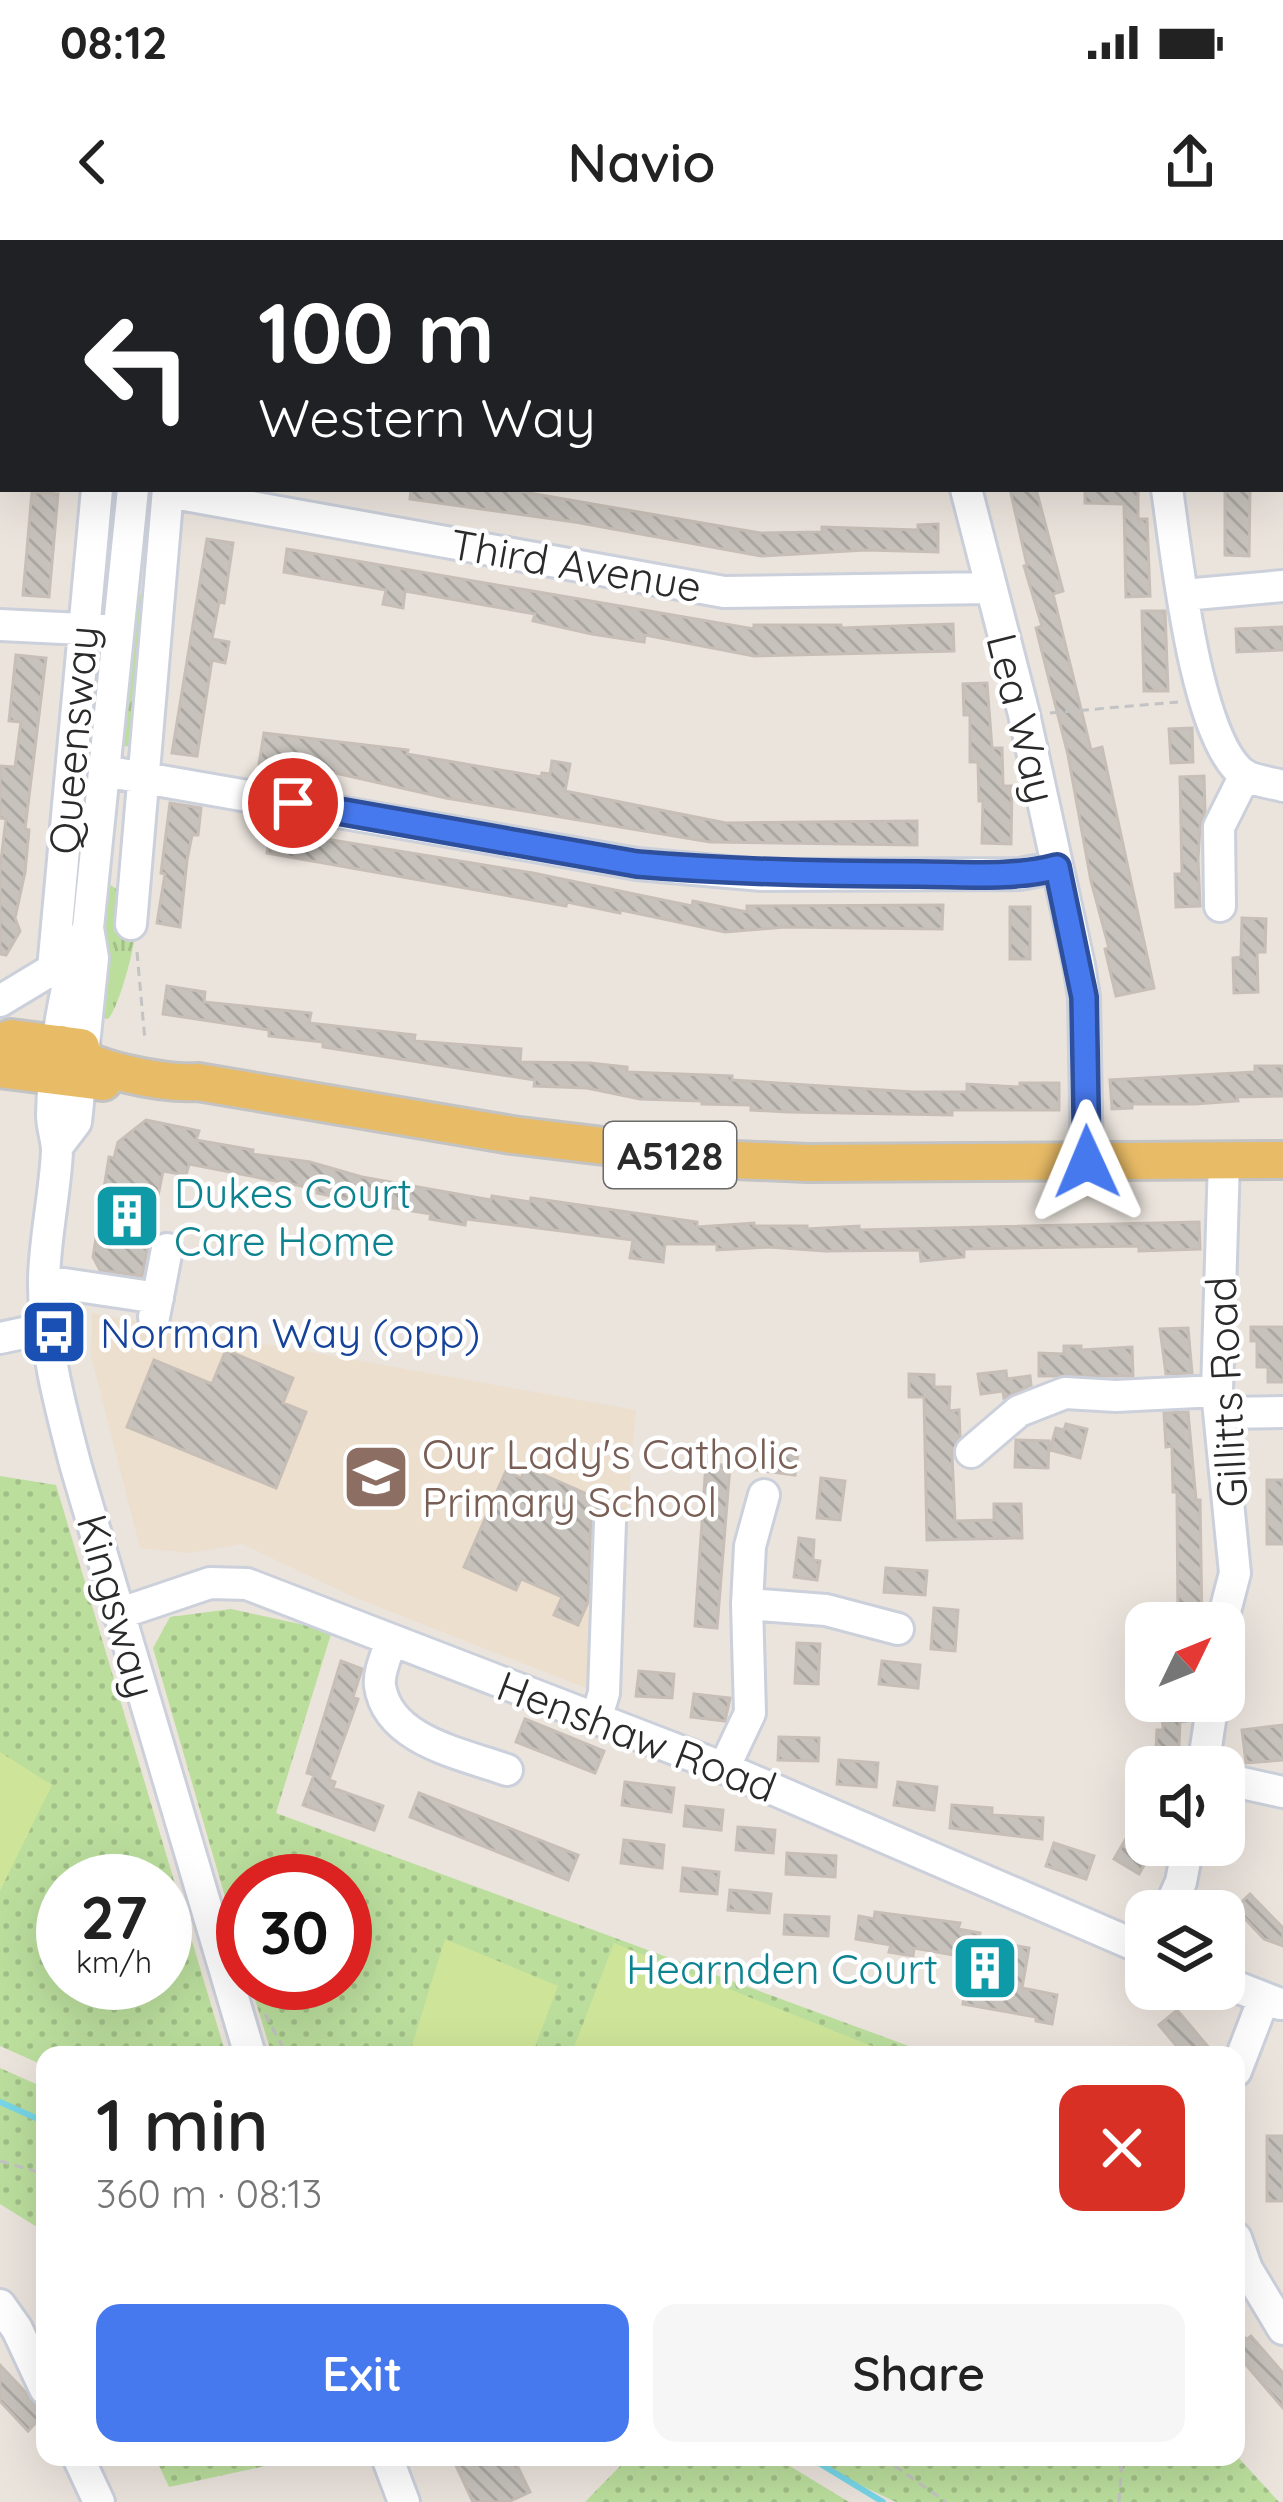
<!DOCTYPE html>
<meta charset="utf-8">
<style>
body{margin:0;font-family:Quicksand,sans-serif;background:#f6f6f6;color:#222;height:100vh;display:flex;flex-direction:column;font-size:45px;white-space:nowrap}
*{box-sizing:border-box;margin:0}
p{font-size:39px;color:#767676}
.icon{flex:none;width:66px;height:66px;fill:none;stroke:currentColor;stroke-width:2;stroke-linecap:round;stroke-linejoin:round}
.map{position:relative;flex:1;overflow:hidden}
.details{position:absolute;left:36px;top:1806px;width:1209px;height:420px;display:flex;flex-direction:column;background:#fff;border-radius:24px;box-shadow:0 12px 48px #0002}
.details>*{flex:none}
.banner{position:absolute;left:0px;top:0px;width:1284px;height:252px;box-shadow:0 12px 48px #0002;background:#202124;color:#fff;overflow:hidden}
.needle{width:78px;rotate:47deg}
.buttons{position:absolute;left:1125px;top:1362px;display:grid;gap:24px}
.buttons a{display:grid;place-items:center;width:120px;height:120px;border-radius:24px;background:#fff;box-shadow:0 12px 48px #0002;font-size:60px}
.speed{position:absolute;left:36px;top:1614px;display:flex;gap:24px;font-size:60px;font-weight:700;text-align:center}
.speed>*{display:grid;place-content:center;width:156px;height:156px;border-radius:50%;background:#fff;box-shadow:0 12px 48px #0002;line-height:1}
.speed small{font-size:30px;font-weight:400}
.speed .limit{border:18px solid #d22;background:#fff;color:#111}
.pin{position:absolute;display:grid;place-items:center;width:102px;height:102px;color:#fff;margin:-51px;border:6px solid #fff;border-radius:50%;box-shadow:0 3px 12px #0007}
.me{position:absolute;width:132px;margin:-66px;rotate:359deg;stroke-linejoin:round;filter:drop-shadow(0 0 9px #0008)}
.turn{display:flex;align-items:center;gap:42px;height:252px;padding:0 60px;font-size:54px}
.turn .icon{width:156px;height:156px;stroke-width:2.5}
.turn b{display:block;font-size:84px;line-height:102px}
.round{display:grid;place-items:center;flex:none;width:126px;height:126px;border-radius:24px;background:#f6f6f6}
.summary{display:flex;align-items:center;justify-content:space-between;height:204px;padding:0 60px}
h1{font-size:72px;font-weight:600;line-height:90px}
.action{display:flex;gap:24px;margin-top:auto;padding:24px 60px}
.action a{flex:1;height:138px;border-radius:24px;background:#4779ee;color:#fff;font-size:48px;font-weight:600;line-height:138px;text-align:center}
.action a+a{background:#f6f6f6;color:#222}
.status{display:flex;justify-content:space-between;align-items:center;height:84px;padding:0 60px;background:#fff;direction:ltr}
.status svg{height:33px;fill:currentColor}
header{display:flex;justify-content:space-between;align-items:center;height:156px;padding:0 60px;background:#fff;font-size:54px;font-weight:600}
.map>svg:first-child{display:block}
</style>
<div class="status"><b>08:12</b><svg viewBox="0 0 49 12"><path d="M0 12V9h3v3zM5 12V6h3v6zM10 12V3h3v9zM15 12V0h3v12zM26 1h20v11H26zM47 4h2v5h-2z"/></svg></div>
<header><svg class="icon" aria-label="back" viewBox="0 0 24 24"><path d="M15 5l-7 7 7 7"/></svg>Navio<svg class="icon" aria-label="share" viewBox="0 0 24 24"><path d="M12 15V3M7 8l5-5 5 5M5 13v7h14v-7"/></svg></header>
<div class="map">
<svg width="1283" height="2262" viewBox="0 0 1283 2262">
<defs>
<pattern id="grass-tufts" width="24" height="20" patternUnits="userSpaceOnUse" patternTransform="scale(3)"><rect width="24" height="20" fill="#bbde9d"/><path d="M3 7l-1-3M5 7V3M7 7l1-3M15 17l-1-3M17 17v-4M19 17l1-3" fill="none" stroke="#a1bf87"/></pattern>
<pattern id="park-dots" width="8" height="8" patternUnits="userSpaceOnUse" patternTransform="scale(3)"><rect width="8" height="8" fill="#bbde9d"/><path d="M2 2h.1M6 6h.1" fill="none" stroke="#a1bf87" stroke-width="1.8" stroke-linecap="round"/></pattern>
<pattern id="building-back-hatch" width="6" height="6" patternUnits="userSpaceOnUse" patternTransform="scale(3)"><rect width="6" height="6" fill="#c7c2bc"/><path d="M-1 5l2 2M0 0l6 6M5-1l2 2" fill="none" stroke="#aba7a2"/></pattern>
</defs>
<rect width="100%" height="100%" fill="#ebe4dd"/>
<path fill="#ecdfce" d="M92 1073 636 1170 611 1458 351 1356 242 1304 190 1313 140 1308 91 1116Z"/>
<path fill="url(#grass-tufts)" d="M143 249H161L134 507 123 506 121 498 132 386 146 334Z
M108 644C122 650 132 668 135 684 138 699 119 768 108 779L97 777Z"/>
<path fill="url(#park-dots)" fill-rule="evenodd" d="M0 1236 56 1245 226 1815H45V1826L0 1806ZM63 1641H165V1743H63Z
M231 1369 332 1391 276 1573 933 1815H272L250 1743H345V1641H243V1719L153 1408 170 1377Z
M0 1828 45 1848V1992L0 1964Z
M1236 2215 1279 2262H896L801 2217Z
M155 2217H306L169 2247Z
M629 2217H775L849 2262H585Z"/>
<path fill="#cee599" d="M0 1512 52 1545 0 1651Z
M445 1699 558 1746 532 1815H409Z
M614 1703 887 1812 886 1815H571Z"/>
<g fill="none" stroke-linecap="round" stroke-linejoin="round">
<path stroke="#77d6e7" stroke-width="6" d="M0 1862 45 1882
M809 2217 883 2262"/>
</g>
<path fill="url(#building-back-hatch)" stroke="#c7bfb7" stroke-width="3" d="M411 249H506L760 293 822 292V287L918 290V285L938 284V312L866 310 761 316 575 282 410 259Z
M1010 249H1036L1063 351 1053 354 1091 510 1102 507 1154 748 1116 756 1105 709 1109 708 1091 641 1068 515 1036 388 1042 386 1024 326 1027 325Z
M1085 249H1138V279H1147L1150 356 1126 357 1124 264 1085 263Z
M1225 249H1250L1249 316 1225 315Z
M32 252 58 254 49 357 23 355Z
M207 299 233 303 224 363 219 362 212 399 229 402 225 423 212 420 197 516 172 513Z
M287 309 754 389V385H841V388L953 384 954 411 754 416 645 395 644 402 592 394 533 381 535 374 405 351 403 368 383 364 386 350 284 332Z
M1142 371H1165L1168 451H1144Z
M1283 387V410L1237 412 1236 389Z
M16 415 46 418 25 589 29 590 25 632 15 678 20 691 6 715 0 714V628L6 579 0 578V534L1 526 15 527 21 482 9 481Z
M987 443 992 508H1002L1003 546H1012L1011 604 982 603 983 561H979L978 522H970V475H964L963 444Z
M1192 488 1193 522 1171 523 1169 489Z
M264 493 408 510 407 514 541 537 542 533 550 534 552 521 570 524 565 551 726 583 917 581V605L710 602 446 558 331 532V536L259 524Z
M1204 536 1205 571 1200 586 1198 619 1200 666 1176 667 1175 634H1182L1180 537Z
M170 563 201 568 198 595H192L187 620 180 687 157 683 165 634 161 633Z
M271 590 533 633 692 666 693 661 747 672V666L943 665 942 689 785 687 725 692 621 670 620 673 567 662 566 666 267 613Z
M1010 667H1030V719H1010Z
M1242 678 1266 679 1265 712H1257L1258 752 1234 753 1233 718 1241 717Z
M167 746 205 752 204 762 311 773 309 783 415 795 414 801 521 809 520 822 590 823 627 827V832L732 836V840L913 852H967V844L1020 847V843H1059V870H952V875L788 872 751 870V865L702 864V861L640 859 587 848 534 846 535 840 323 807V802L269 796V790L163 774Z
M1255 826H1283V856L1237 857 1238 861 1195 864H1132V868L1112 869 1110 840 1255 832Z
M146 880 199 891 196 900 253 910 252 914 310 922 362 937 491 960 492 956 530 962 531 958 697 982V987L754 983V986H807V989L859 986V990L1199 982 1200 1009 1139 1011V1006L964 1009V1017L921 1021 920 1010 825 1011 769 1007 717 1010V1004H665L663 1022 630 1018 633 1000 466 979 465 985 430 979 431 974 370 964 317 953V949L189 924 186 935 163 931 142 1036 100 1030 93 1017 109 917 114 918 118 902Z
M1251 1087H1283V1142H1268V1127H1257V1101H1251Z
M1188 1088 1192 1133 1166 1134 1160 1089Z
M1064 1106H1081V1110L1132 1107 1133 1136H1039V1113L1064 1114Z
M226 1110 293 1138 283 1163 306 1172 276 1248 127 1187 154 1120 212 1144Z
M1006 1131 1007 1139 1030 1136 1031 1145 1004 1158 1003 1151 981 1154 978 1134Z
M909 1134 934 1135V1147H950L949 1171 959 1170 960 1196 952 1214 955 1281 994 1280V1264H1021L1022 1298 927 1300 924 1157H909Z
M1188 1172 1196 1260H1200L1202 1383H1178L1177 1252H1173L1172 1206 1166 1207 1164 1173Z
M1066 1184 1087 1189 1080 1218 1050 1210 1056 1188 1064 1190Z
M1016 1200 1049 1201 1048 1228 1015 1227Z
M759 1207 798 1212 795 1235 756 1230Z
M706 1223 730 1226 717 1388 695 1386Z
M526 1227 607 1263 594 1271 591 1280 588 1362 578 1385 554 1375 562 1357 521 1339 516 1350 464 1327 506 1231 521 1238Z
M821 1238 845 1241 840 1280 817 1278Z
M1267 1240H1283V1304H1267Z
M799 1298 814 1300 813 1320 820 1321 817 1340 794 1337Z
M886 1328 927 1331 925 1355 884 1352Z
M934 1368 958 1370 955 1411 931 1409Z
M797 1403 820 1404 818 1444 795 1443Z
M341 1421 362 1429 353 1457 358 1459 329 1540 335 1542 333 1548 383 1566 374 1590 303 1565 314 1535 307 1533Z
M882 1421 920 1425 918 1448 879 1444Z
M639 1431 674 1434 672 1458 636 1456Z
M694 1454 730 1458 725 1481 691 1477Z
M1162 1461H1186L1187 1481 1180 1482 1178 1527H1155L1157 1490H1163Z
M525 1479 604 1511 595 1533 516 1502Z
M1283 1485V1520L1246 1523 1242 1490Z
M779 1497 819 1498 818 1521 778 1520Z
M839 1520 878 1523 876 1547 837 1544Z
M625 1542 674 1548 671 1572 622 1565Z
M898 1542 937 1547 934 1570 894 1565Z
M419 1553 578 1615 568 1640 410 1577Z
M952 1565 992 1568V1575L1043 1578 1042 1599 950 1588Z
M1146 1565V1605H1156L1139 1634 1114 1619Z
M686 1566 723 1570 721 1590 684 1586Z
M738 1587 775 1590 773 1613 736 1610Z
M624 1600 664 1605 662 1628 621 1623Z
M1054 1603 1094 1616 1086 1639 1046 1626Z
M787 1613 836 1616 835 1637 786 1634Z
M683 1628 719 1632 717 1654 681 1651Z
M730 1650 771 1654 769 1673 728 1670Z
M1250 1654 1283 1688V1706L1264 1699 1235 1668Z
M875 1672 960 1683 958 1689 980 1693 979 1699 1029 1708 1022 1748 1057 1755 1052 1784 1036 1781V1777L963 1764 971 1718 914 1708 913 1716 889 1712 891 1705 856 1699 859 1676 874 1679Z
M785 1675 829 1677 828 1696 784 1694Z
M1177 1770 1188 1783 1215 1815H1184L1159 1785Z
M1267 1896H1283V1961H1267Z
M1236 2081 1246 2100 1251 2096 1283 2133V2168L1236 2113Z
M0 2125 45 2173 28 2191 0 2161Z
M452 2217H513L530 2252 508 2262H473Z"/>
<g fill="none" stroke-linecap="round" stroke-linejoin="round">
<g stroke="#cbd0db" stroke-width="36">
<path id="minor" d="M14 0 36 3
M305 0 321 3
M922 0V3
M154 3V0
M1159 3 1160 0
M1281 143H1283
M966 249 1024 474 1079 725 1084 757 1087 923
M1167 249C1176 309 1195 504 1246 536 1256 541 1272 543 1283 546
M168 252 724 352 989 348
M1184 355 1283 346
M0 385 103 390
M104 531 637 624 762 635 1020 634 1057 627
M1220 666 1219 587 1245 535
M131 684 168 249
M88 688C63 736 53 821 52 875 52 888 57 899 57 911 55 954 45 996 44 1039 43 1103 60 1166 76 1227L250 1815
M53 729 97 249
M0 761 53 729
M57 907 76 882 93 718 88 688 133 249
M44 1041 158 1058
M154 1077 167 1009
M0 1098 47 1088
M1220 1173 1283 1172
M971 1212 1019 1171 1065 1153 1116 1156 1217 1151
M747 1364 826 1370 898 1389
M118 1374 210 1343 247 1344 724 1528 1146 1710
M1222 1383 1235 1333 1217 1151 1224 920
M391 1401C387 1414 378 1433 380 1446 388 1501 463 1514 507 1530
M596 1479 604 1453 610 1282
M1203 1527 1213 1461
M724 1528 750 1473 747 1364 750 1306 764 1255
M1224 1539 1283 1552
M1168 1671 1181 1642 1188 1605
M1224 1742 1280 1764
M1236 1831 1264 1758
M1236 1998 1247 2029 1283 2089
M0 2065 17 2089 45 2149
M78 2217 99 2262
M387 2217 404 2262"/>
</g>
<g stroke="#c3c3c3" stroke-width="42">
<path id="major" d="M0 803 11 798 81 807
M61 804C85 830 163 844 198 842L512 895 712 919 808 923 1283 920
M0 829 103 842"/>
</g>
<path stroke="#c3c3c3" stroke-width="3" stroke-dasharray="9 6" stroke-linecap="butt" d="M1050 473 1178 462
M137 712 145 801
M265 1774 287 1815
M0 1921 45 1934
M882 2217 946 2262
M1119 2262 1122 2217"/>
<use href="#minor" stroke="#fff" stroke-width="30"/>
<use href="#major" stroke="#e8bb66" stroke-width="36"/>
</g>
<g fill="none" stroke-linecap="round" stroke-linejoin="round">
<g stroke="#2e4f9b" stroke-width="30">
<path id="route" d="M293 563 637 624C731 632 823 634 918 634 963 634 1013 639 1057 627L1084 757 1087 922"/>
</g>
<use href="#route" stroke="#4779ee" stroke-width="21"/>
</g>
<defs>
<g id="building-square" transform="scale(3.45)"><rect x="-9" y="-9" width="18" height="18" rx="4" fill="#0f9aa8" stroke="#fff"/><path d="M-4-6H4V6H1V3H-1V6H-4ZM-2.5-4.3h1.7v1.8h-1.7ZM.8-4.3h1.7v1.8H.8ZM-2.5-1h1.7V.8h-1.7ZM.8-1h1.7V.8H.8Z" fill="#fff"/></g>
<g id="bus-square" transform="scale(3.45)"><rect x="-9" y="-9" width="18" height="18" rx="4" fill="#1a4fb4" stroke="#fff"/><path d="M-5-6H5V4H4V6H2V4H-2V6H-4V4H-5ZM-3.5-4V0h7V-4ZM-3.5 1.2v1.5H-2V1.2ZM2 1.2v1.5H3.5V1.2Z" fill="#fff"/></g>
<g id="school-square" transform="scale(3.45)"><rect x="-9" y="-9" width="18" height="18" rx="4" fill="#8d6e63" stroke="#fff"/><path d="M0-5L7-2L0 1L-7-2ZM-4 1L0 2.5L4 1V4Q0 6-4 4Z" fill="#fff"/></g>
</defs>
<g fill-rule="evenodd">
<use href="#building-square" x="127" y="976"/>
<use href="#bus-square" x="54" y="1092"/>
<use href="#school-square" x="376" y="1237"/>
<use href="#building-square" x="985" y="1728"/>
</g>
<g text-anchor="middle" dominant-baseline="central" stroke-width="9" stroke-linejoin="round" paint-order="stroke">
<rect fill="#fff" stroke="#6a6a6a" stroke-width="3" x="604" y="882" width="132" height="66" rx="9"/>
<g font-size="39" font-weight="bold" fill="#2a2a2a">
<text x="670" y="915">A5128</text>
</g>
<g font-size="42" fill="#2a2a2a" stroke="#fff">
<text transform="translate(576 325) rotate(10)">Third Avenue</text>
<text transform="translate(1022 478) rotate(76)">Lea Way</text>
<text transform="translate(73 500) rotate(-85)">Queensway</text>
<text transform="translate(1226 1152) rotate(-93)">Gillitts Road</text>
<text transform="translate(117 1366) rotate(74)">Kingsway</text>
<text transform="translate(637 1496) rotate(21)">Henshaw Road</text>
</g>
<g font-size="42" fill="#0d838f" stroke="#fff" text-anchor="start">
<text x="174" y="952">Dukes Court<tspan x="174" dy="48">Care Home</tspan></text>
<text x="938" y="1728" text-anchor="end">Hearnden Court</text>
</g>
<g font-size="42" fill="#164399" stroke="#fff" text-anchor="start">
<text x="100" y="1092">Norman Way (opp)</text>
</g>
<g font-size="42" fill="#785e54" stroke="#fff" text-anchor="start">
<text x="422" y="1213">Our Lady's Catholic<tspan x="422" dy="48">Primary School</tspan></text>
</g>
</g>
</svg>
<div class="buttons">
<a><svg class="needle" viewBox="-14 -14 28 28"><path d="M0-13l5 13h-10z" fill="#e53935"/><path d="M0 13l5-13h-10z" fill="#767676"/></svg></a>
<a><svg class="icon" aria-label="sound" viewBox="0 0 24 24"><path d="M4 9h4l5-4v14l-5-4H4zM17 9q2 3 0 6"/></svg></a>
<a><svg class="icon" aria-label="layers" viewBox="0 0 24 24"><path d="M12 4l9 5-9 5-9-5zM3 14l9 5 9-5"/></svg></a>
</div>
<div class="speed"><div>27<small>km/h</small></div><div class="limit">30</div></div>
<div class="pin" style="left:293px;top:563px;background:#d93025"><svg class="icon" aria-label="arrive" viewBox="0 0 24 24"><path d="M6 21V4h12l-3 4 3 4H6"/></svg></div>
<svg class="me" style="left:1087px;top:922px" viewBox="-20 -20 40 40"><path d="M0-17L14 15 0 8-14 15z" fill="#4779ee" stroke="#fff" stroke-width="4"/></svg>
<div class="banner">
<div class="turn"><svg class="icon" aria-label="left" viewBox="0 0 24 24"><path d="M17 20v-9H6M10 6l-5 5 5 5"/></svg><div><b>100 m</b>Western Way</div></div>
</div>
<section class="details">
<div class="summary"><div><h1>1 min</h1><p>360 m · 08:13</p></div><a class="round" style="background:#d93025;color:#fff"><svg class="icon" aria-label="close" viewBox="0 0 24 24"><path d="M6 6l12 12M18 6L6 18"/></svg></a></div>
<div class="action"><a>Exit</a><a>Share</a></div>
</section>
</div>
